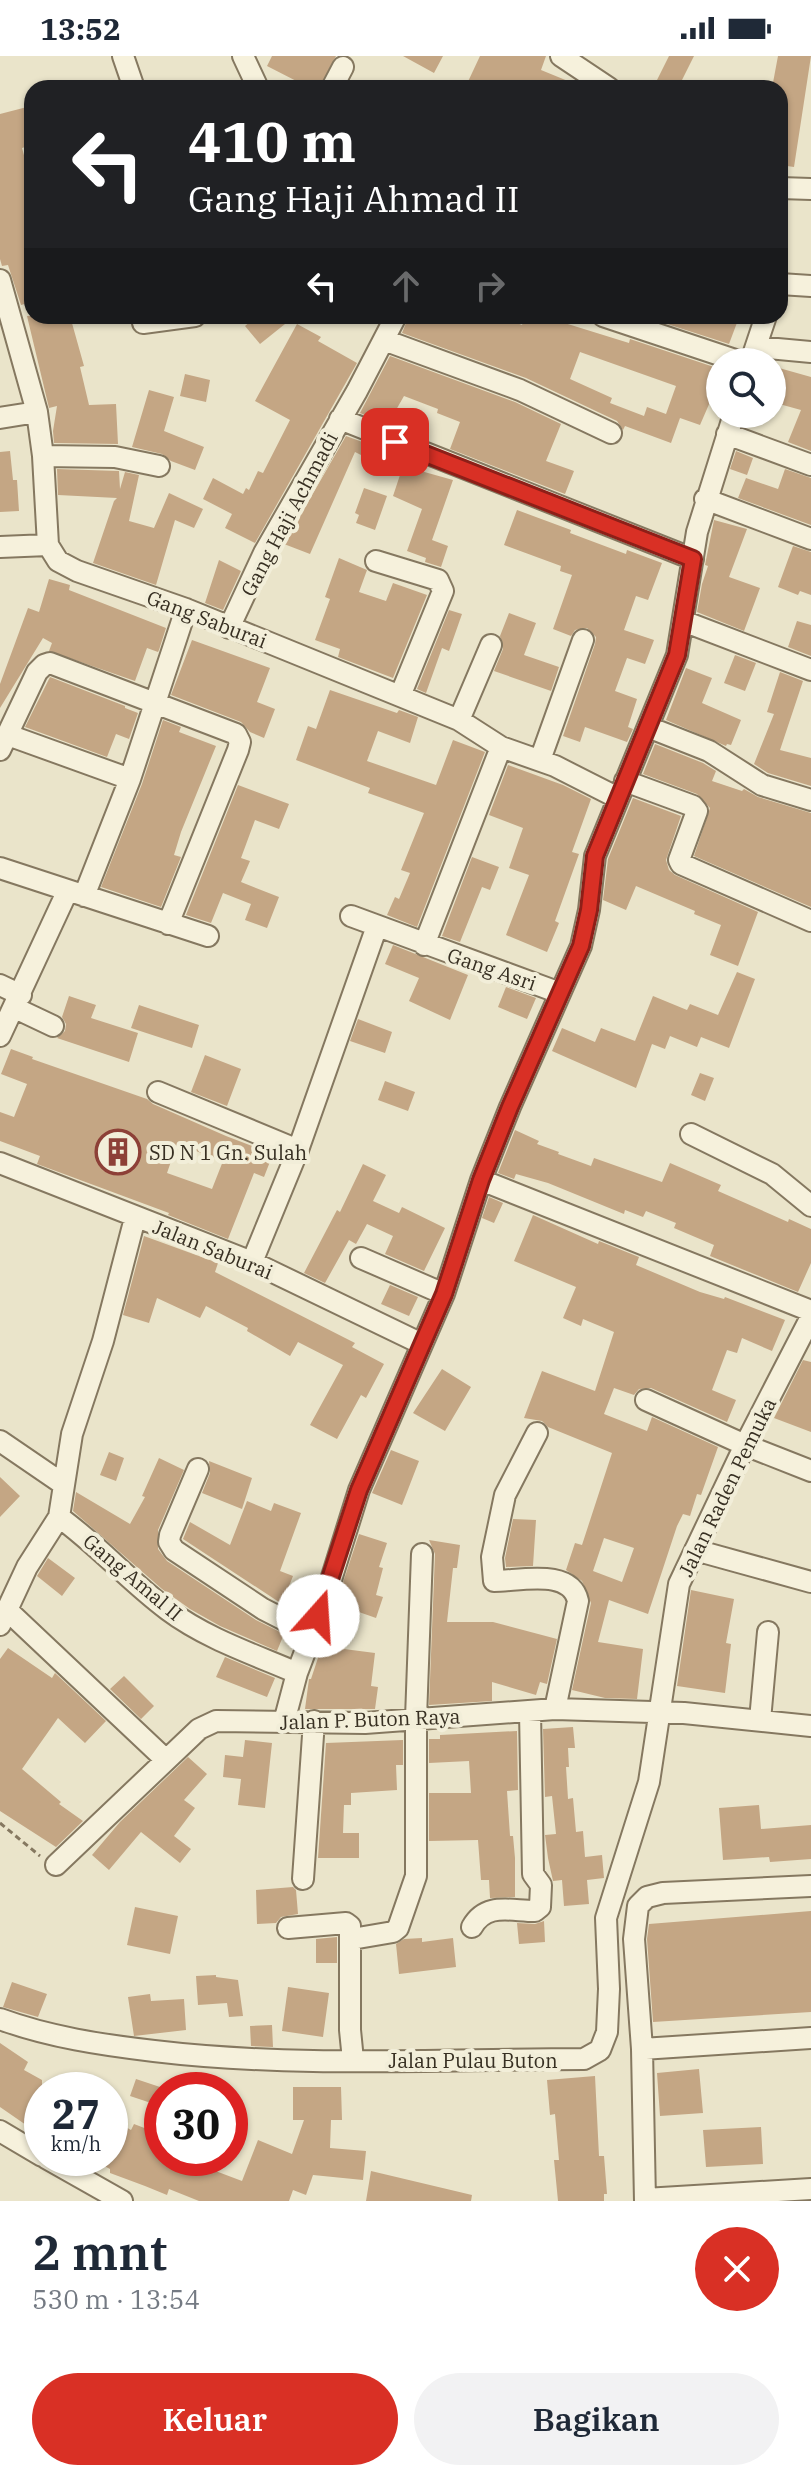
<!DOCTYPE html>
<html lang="id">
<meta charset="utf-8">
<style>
body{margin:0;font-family:"IBM Plex Serif",serif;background:#f2f2f3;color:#1f2937;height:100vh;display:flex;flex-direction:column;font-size:30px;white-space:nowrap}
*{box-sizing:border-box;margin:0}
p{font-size:26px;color:#747a83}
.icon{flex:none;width:44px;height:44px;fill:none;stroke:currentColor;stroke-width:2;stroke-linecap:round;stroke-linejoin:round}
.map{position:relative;height:2145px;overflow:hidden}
.side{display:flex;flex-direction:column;background:#fff;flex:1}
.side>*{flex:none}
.banner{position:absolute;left:24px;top:24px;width:764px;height:244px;border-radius:24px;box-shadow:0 2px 6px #0004;background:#202124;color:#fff;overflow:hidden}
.buttons{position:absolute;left:706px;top:292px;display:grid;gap:16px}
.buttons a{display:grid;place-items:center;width:80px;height:80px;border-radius:50%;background:#fff;box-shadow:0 2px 6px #0004;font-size:40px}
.speed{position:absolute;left:24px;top:2016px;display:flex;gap:16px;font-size:40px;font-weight:700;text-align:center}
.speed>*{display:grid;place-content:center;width:104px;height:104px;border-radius:50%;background:#fff;box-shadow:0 2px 6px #0004;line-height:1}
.speed small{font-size:20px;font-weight:400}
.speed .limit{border:12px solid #d22;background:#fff;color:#111}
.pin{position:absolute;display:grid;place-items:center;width:68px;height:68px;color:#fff;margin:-34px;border-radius:16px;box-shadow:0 4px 12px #0006}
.me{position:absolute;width:88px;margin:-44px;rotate:19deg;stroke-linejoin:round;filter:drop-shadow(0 0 6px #0008)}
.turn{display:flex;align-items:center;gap:28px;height:168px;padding:0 32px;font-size:36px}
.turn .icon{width:104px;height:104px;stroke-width:2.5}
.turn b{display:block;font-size:56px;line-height:68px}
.lanes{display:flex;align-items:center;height:76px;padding:0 32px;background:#0003;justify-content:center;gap:40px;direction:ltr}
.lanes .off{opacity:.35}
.round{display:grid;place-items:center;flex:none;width:84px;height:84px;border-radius:42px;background:#f2f2f3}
.overview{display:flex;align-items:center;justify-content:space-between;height:136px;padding:0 32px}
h1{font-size:48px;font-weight:600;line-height:60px}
.primary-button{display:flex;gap:16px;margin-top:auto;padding:16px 32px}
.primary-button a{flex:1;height:92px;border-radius:48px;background:#d93025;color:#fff;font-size:32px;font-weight:600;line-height:92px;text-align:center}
.primary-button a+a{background:#f2f2f3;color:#1f2937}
.status{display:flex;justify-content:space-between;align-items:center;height:56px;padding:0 40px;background:#fff;direction:ltr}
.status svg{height:22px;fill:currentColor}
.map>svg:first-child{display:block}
</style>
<div class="status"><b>13:52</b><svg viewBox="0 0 49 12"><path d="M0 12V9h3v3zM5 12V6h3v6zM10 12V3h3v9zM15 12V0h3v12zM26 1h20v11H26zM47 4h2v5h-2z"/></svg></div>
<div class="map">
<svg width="811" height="2145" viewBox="0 0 811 2145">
<rect width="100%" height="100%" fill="#eae4ca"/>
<path fill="#c4a684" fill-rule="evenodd" d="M272 0H336L319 32H310L267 10Z
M403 0H443L434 17Z
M480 0H546L541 14 585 32H465Z
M669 0H694L678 32H653Z
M778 0H811L794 111 780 109V32H772Z
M27 51 32 69V89L22 92 32 128V134L27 136 32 156V246L21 249 8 209 2 210 0 203V58Z
M27 260H70L84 310 80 311 89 349 116 348 118 388 54 387 53 375 57 350 49 352Z
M257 260H278L285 268 260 288 245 270Z
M409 260H499L522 269 525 260H542L629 287 630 283 720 313V323L700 369 680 362 671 387 625 370 623 374 617 365 526 322 402 277ZM580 296 676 330 666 358 647 351 644 360 610 347 612 342 570 323Z
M657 260H728L738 264 729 288 655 264Z
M297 268 321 281 318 285 357 307 255 487 225 472 232 458 203 443 213 422 243 438 246 432 249 434 258 415 263 417 290 364 255 345Z
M390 300 515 346 561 368 546 405 574 415 565 438 450 393 460 366 437 357 438 353 404 340 388 368 360 357Z
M772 310 811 321V395L788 386 801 354 772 346Z
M185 318 210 324 206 346 180 340Z
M149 334 174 341 164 375 204 391 195 414 171 405 162 398 132 391Z
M346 380 368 388 363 400 355 396 310 498 284 488Z
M10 395 13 424H17L19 455 0 456V396Z
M736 395 753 402 747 419 730 413Z
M403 410 453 424 432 484 448 490 441 511 425 506 426 502 407 495 422 453 393 440Z
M57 413 119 415 120 433 125 416 139 419 129 465 154 472 169 437 203 453 194 472 175 464 156 529 93 507 114 445 117 442 58 439Z
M785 413 811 422V469L738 442 746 422 778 433Z
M364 432 387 440 375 474 356 467 359 459 355 457Z
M517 454 571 474 570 477 626 498 627 494 662 507 648 544 636 540 624 574 654 584 645 608 627 602 615 635 637 643 628 671 633 673 627 686 585 671 580 686 563 680 595 588 596 581 587 572 575 574 571 580 553 573 572 519 560 515 561 510 504 489Z
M714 464 747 473 729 521 760 532 744 575 697 556 702 528 708 510 705 509Z
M793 490 811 496V539L800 535 798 539 778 531Z
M339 502 367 514 359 536 386 545 393 527 427 539 393 622 338 601 340 593 315 584 330 543 325 541Z
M219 504 241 515 223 554 205 547Z
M49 523 70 529 69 534 166 572 159 594 158 596 147 592 135 625 49 595 52 587 43 582 0 652V628L28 552 39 556Z
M449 554 462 558 449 595 442 592 426 637 417 633Z
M509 557 536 567 524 599 559 611 551 635 494 615 503 593 500 580Z
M797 565 811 569V600L788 591Z
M192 584 270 612 257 646 275 653 264 682 250 676 241 666 171 639Z
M735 599 756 607 745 635 724 627Z
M686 612 712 622 702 647 741 664 731 689 727 688 726 690 666 664Z
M780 616 803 625 780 694 811 702V730L768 717 754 708 774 658 767 656Z
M50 621 125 650V652L138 657 129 683 116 678 107 701 25 671Z
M330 634 397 657 399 654 418 661 410 687 378 675 367 705 436 729 453 684 485 696 417 871 387 859 395 841 399 843 410 817 401 814 424 757 368 737 370 732 296 704 308 670 316 673Z
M163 664 181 671 179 676 216 690 181 776 174 799 181 801 161 851 101 831 142 728Z
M655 688 703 707 716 715 712 725 742 735 744 733 758 741 811 757V851L694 800 710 752 697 738 643 718Z
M508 709 563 729 591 743 572 796 579 798 555 865 559 867 547 896 506 879 529 819 509 812 523 772 489 759Z
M238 729 289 748 279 773 255 764 241 802 250 805 241 826 279 841 267 872 245 864 251 848 223 837 211 867 186 859Z
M633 742 681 760 666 804 669 814 675 819 758 856 738 910 710 899 721 869 694 858 695 855 636 830 626 854 603 844 608 803Z
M472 801 499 811 490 834 482 831 460 886 442 880Z
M393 889 468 919 450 964 409 945 419 922 385 908Z
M737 916 755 923 729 992 701 981 697 991 670 980 665 993 652 988 636 1032 552 995 562 972 595 986 601 972 635 985 653 940 687 954 690 948 718 959Z
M506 931 536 942 527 963 498 951Z
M69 940 96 949 91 962 138 977 129 1006 57 982 65 975 66 968 62 961Z
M139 949 199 969 192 992 131 972Z
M358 963 392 976 385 997 350 985Z
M11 993 33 1001 32 1003 147 1043 153 1048 226 1080 273 1098 264 1121 254 1117 228 1183 168 1159 169 1157 37 1108 40 1100 0 1085V1056L14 1061 27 1028 1 1018ZM177 1088 223 1105 212 1133 167 1117Z
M205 999 241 1013 227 1050 191 1036Z
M700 1017 714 1022 705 1045 691 1039Z
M385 1025 415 1036 408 1055 378 1044Z
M515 1074 539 1085 537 1088 559 1096 558 1098 591 1110 594 1102 662 1126 670 1107 721 1129 718 1135 788 1166 789 1163 811 1173V1207L798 1236 710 1200 714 1189 674 1172 676 1167 646 1155 643 1161 625 1154 624 1158 548 1127 516 1118 514 1123 498 1117Z
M363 1108 386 1119 373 1145 399 1157 402 1151 445 1172 424 1215 385 1198 393 1180 367 1168 356 1188 349 1184 325 1227 304 1217 337 1154 340 1156Z
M489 1141 503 1147 494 1167 482 1162Z
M533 1159 598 1188 599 1185 639 1201 636 1209 700 1236 724 1243 725 1241 785 1264 772 1295 742 1282 737 1297 727 1294 712 1334 736 1344 727 1366 651 1332 639 1333 634 1339 614 1332 604 1358 647 1375 652 1361 718 1391 701 1439 697 1438 690 1460 683 1458 677 1470 648 1558 609 1544 598 1586 643 1593 637 1643 605 1642 572 1634 591 1547 582 1525 566 1514 575 1487 582 1489 612 1397 548 1371 542 1365 524 1362 542 1315 595 1335 614 1276 583 1263 581 1270 563 1262 576 1231 514 1205ZM604 1482 634 1492 622 1526 593 1515Z
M144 1180 218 1207 215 1216 355 1287 352 1291 384 1308 366 1342 361 1339 337 1383 310 1369 343 1309 298 1286 290 1300 247 1275 248 1272 206 1250 200 1262 157 1242 149 1267 123 1259Z
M390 1229 418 1241 409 1260 381 1248Z
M803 1304 811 1306V1376L774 1362Z
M442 1313 471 1331 445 1375 413 1357Z
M391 1394 419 1405 402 1449 372 1437Z
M109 1396 124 1402 116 1425 100 1419Z
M159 1402 184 1414 158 1474V1493L167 1505 256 1564 284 1578 277 1595 220 1570 190 1553 162 1533 73 1455 76 1436 130 1468 145 1441 142 1440Z
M209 1405 252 1422 242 1453 202 1437 210 1417Z
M0 1421 20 1440 0 1461Z
M247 1445 271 1455 274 1447 301 1457 280 1515 293 1520 282 1548 183 1483 190 1466 230 1489Z
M513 1463 536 1464 533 1510 506 1511 505 1502Z
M359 1478 387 1487 379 1511 383 1512 376 1539 383 1541 376 1562 356 1555 344 1593 375 1597 371 1630 378 1631 375 1653H305L309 1623H311Z
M429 1484 460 1489 457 1512H453L447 1566H493L557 1583 547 1628 540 1626 536 1639 492 1626V1645L429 1649 435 1498Z
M48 1502 75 1522 62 1540 37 1520Z
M691 1534 734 1543 726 1587 731 1588 725 1637 677 1630Z
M8 1592 52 1622 55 1617 106 1665 85 1687 58 1662 22 1713 61 1746 59 1748 83 1765 56 1791 0 1755V1603Z
M225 1601 275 1622 267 1641 216 1621Z
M124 1620 154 1650 141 1663 110 1633Z
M573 1671 575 1692H568L569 1711H566L568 1743 573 1742 576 1776 583 1775 585 1801 602 1799 604 1822 587 1824 589 1848 564 1850 562 1824 553 1825 548 1802 545 1779 556 1778 552 1740 545 1741 543 1673Z
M517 1675 518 1734 507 1735 510 1780H513L515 1802V1841L490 1842 489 1824H481L478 1784 429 1785V1737H471L469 1705 429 1707V1683H440V1679Z
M245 1684 272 1687 265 1752 238 1749 241 1723 223 1721 225 1699 243 1701Z
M403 1684V1709H396L397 1734 351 1737V1749H344L343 1777H359V1802H318L326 1687Z
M188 1701 207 1718 184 1744 195 1752 174 1780 191 1793 180 1807 141 1776 109 1814 92 1799 120 1766Z
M759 1749 761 1773 811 1769V1803L770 1806 769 1801 723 1804 719 1752Z
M293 1831 296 1834 298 1858 281 1861 276 1867 257 1868 256 1834Z
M135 1851 178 1860 170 1898 127 1889Z
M811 1855V1956L653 1966 647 1883 649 1868Z
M544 1865 545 1886 519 1888 517 1867 535 1868Z
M337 1881V1907H316V1883Z
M422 1882V1886L453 1882 456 1911 399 1918 396 1888 404 1883Z
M216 1919V1921L238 1924 243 1960 229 1961 227 1947 198 1949 196 1920Z
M12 1926 47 1938 38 1961 3 1951Z
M288 1931 329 1937 323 1981 282 1975Z
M150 1938 151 1945 184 1943 186 1974 134 1980 128 1941Z
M272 1969 273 1991 251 1990 250 1970Z
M0 1987 28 2006 24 2014 42 2024V2080L0 2051Z
M699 2013 703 2057 660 2060 657 2017Z
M595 2020 599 2100H604L607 2138H604V2145H558L554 2104H559L555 2058 550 2059 547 2024Z
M136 2023 160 2031 154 2048 130 2040Z
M293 2031H341L342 2064H331L330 2092 366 2095 363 2124 313 2119 306 2139 293 2134 289 2145H199L169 2133 167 2139 145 2130 110 2117V2113L89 2102H110V2062L131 2074 134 2068 160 2078 157 2086 162 2088V2102H209L205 2111 242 2125 258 2084 292 2098 304 2064H293Z
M761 2071 763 2108 706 2111 703 2074Z
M371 2115 472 2139 471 2145H366Z"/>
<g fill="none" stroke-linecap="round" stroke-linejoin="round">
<g stroke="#857860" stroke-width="24">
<path id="minor" d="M123 0 134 32
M243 0 258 32
M561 0 609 32
M332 32 343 11
M780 132 811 133
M0 224 37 356 43 400 48 489 58 505 77 515 186 553 459 664 501 691 555 710 618 742
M780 228 811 230
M603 260 741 306
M143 267 195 260
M384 284 520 334 611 377
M757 291 811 296
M752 302 766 260
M0 362 37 356
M340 363 693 503
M727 378 811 409
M43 400 115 401 159 410
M705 443 811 483
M0 491 48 489
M376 505 438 524 443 535 400 640
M683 565 811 614
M229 572 264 497 357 335 396 260
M459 664 491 589
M648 671 709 695 762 729 811 744
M8 679 130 723
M0 694 37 616 44 609 50 607 236 678 240 686 238 694 168 868
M540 704 583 584
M625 725 693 750 697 755 679 804 681 808 811 865
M0 812 208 880
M84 840 130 723 186 553
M351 860 560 937
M424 889 501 691
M0 929 21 939
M15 952 53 970
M0 980 67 836
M158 1036 298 1094
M691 1078 772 1118 811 1150
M0 1107 252 1206 422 1288
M481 1124 811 1255
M361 1202 444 1238
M252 1206 298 1094 377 870
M646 1344 745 1389 811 1415
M537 1377 505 1439 492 1501 494 1525C520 1525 571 1512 578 1545L555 1653
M0 1385 63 1428
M198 1413 170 1479 169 1486 174 1494 263 1553 312 1578
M59 1461C98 1489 130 1526 168 1554 207 1583 253 1598 297 1617
M695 1494 811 1526
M7 1554 166 1704
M0 1569 27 1511 59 1461 72 1378 103 1285 135 1162
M760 1664 768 1576
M284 1666 297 1617 325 1543 359 1434 444 1238 481 1124 510 1051 581 890 589 854 595 800 677 599 697 476 734 358
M56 1809 199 1673 216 1665 365 1667 555 1653 684 1657 811 1670
M303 1823 314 1665
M472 1871C486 1846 510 1855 535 1855L540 1851 541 1829 533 1818 530 1656
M288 1872 346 1867 350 1870V1974L353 2004
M352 1883 393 1876 398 1872 416 1820V1662L422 1498
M0 1963C49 1981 102 1989 154 1995 296 2012 441 2003 584 2003L600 1994 607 1976 609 1933 606 1862 649 1726 679 1528 745 1389 811 1261
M642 1993 811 1982
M0 2075 42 2100
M46 2102 122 2145
M645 2143 811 2133
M645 2145 642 1993 634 1883 638 1850 647 1841 663 1837 811 1830"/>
</g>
<path stroke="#857860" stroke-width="3" stroke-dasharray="6 4" stroke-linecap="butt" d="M0 1767 40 1800"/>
<use href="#minor" stroke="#f6f1dc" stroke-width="20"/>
</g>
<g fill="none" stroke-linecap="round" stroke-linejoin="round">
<g stroke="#8d1f18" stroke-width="20">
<path id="route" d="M318 1560 359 1434 444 1238 481 1124 510 1051 581 890 589 854 595 800 677 599 693 503 395 386"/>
</g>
<use href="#route" stroke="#d93025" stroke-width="14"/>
</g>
<defs>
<g id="building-ring" transform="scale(2.3)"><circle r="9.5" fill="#f2eed9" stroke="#8d4037" stroke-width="1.5"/><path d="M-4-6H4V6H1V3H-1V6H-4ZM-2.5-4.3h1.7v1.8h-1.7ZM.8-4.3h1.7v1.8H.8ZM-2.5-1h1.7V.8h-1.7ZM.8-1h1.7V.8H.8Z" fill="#8d4037"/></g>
</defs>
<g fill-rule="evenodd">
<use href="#building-ring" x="118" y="1096"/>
</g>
<g text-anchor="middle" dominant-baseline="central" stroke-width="8" stroke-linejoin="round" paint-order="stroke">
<g font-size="20" fill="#372f22" stroke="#f2eed9">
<text transform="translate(289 458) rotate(-62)">Gang Haji Achmadi</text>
<text transform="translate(207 563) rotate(21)">Gang Saburai</text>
<text transform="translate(492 913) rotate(19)">Gang Asri</text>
<text transform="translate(213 1193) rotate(22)">Jalan Saburai</text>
<text transform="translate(727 1431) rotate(-64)">Jalan Raden Pemuka</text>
<text transform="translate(133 1521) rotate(40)">Gang Amal II</text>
<text transform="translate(370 1663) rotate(-2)">Jalan P. Buton Raya</text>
<text x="473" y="2004">Jalan Pulau Buton</text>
</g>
<g font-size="20" fill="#372f22" stroke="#f2eed9" text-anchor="start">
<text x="149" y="1096">SD N 1 Gn. Sulah</text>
</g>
</g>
</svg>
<div class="buttons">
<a><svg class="icon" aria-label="search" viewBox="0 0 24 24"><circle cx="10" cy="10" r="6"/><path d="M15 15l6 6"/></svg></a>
</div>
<div class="speed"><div>27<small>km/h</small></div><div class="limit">30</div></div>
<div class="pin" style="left:395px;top:386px;background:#d93025"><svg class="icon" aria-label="arrive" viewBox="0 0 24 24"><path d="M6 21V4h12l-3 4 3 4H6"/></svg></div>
<svg class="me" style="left:318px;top:1560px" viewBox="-20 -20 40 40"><circle r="19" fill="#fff"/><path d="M0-13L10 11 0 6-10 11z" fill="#d93025"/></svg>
<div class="banner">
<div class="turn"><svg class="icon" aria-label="left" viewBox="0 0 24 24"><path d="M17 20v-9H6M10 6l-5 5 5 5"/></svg><div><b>410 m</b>Gang Haji Ahmad II</div></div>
<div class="lanes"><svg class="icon" aria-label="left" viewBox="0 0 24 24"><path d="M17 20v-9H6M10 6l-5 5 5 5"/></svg><svg class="icon off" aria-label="ahead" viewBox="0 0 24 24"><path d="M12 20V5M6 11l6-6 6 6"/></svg><svg class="icon off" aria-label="right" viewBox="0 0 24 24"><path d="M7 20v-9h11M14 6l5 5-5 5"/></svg></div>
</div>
</div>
<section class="side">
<div class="overview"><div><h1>2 mnt</h1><p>530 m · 13:54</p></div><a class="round" style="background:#d93025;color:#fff"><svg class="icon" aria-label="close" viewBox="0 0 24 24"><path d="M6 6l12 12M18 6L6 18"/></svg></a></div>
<div class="primary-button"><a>Keluar</a><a>Bagikan</a></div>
</section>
